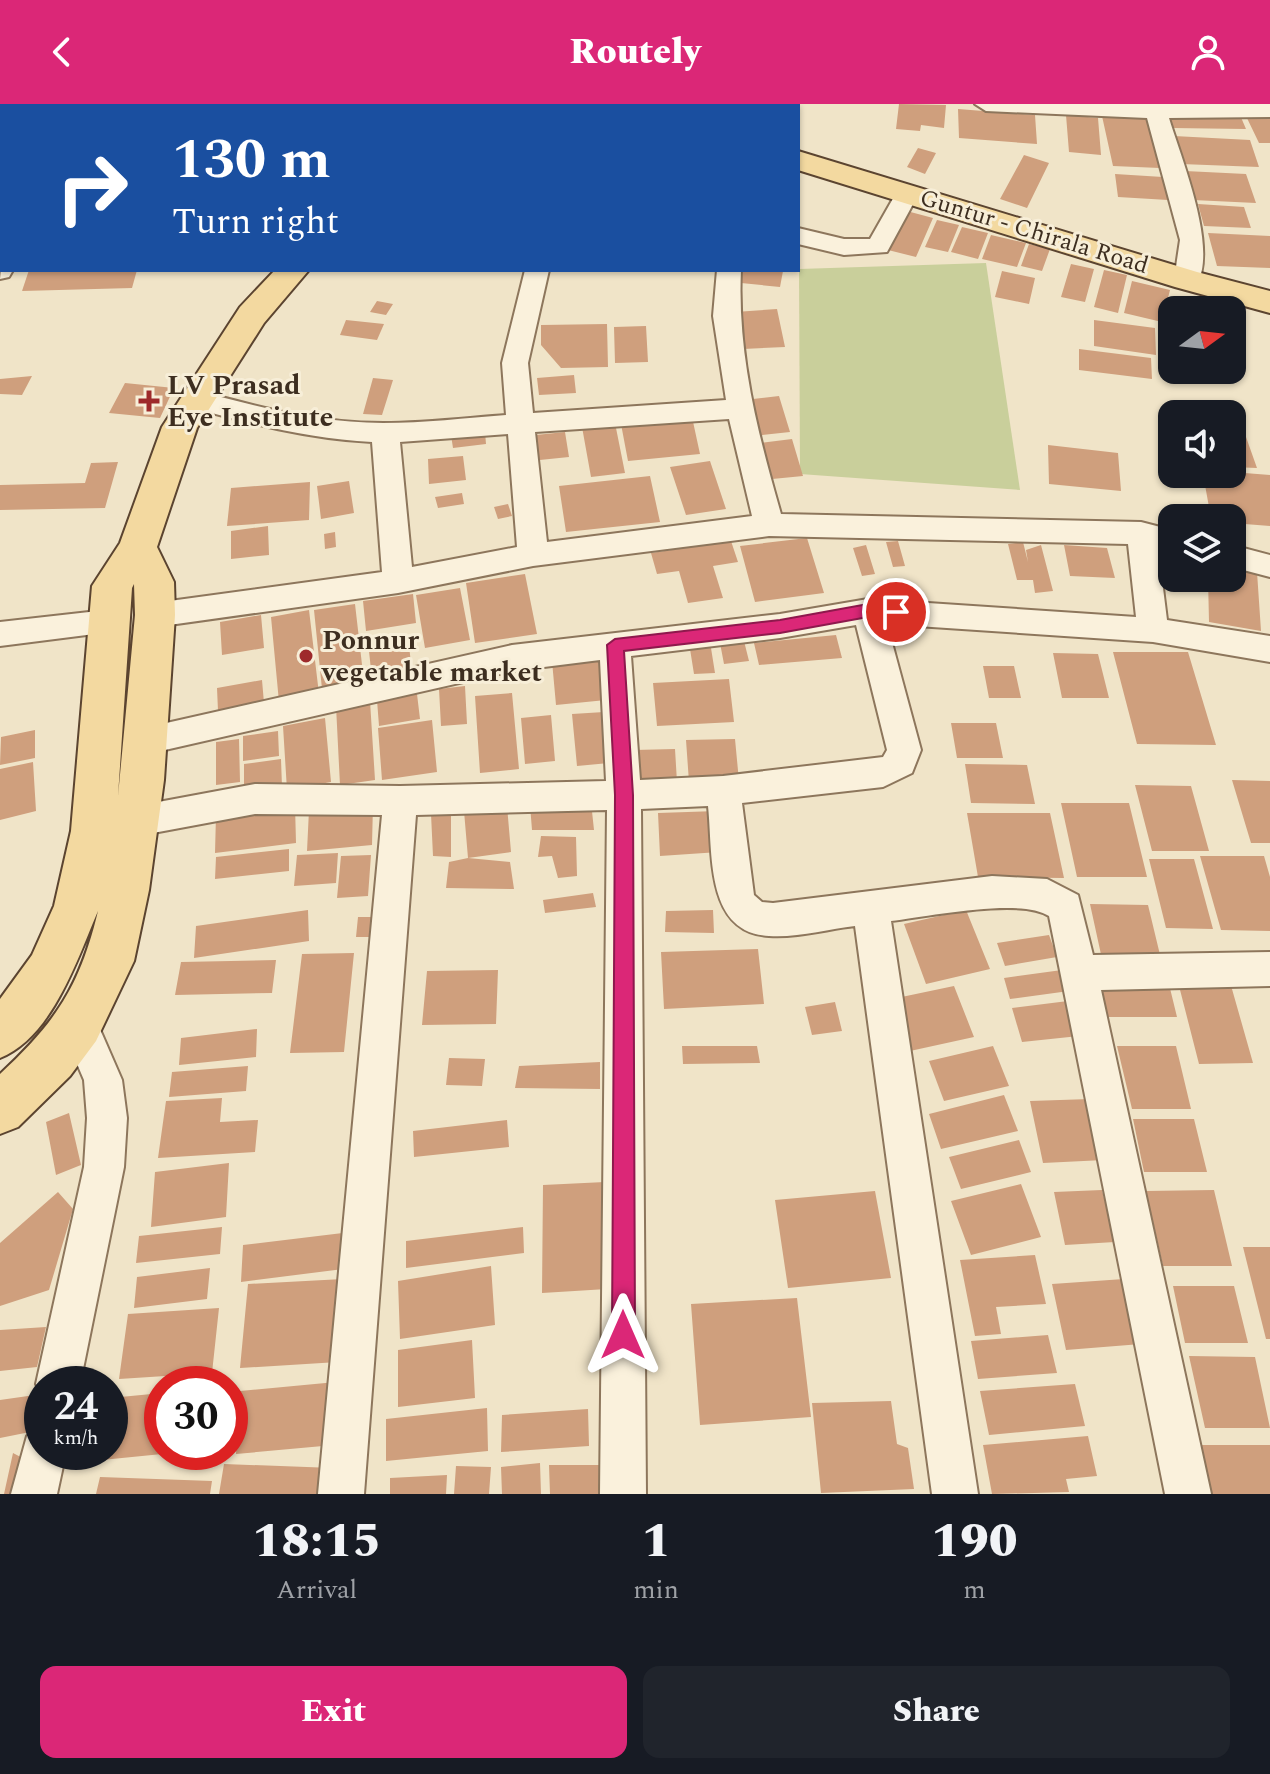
<!DOCTYPE html>
<style>
body{margin:0;font-family:Spectral,serif;background:#20242c;color:#f1f3f6;height:100vh;display:flex;flex-direction:column;font-size:30px;white-space:nowrap}
*{box-sizing:border-box;margin:0}
p{font-size:26px;color:#9ea1a6}
.icon{flex:none;width:44px;height:44px;fill:none;stroke:currentColor;stroke-width:2;stroke-linecap:round;stroke-linejoin:round}
.map{position:relative;height:1390px;overflow:hidden}
.side{display:flex;flex-direction:column;background:#171b24;flex:1}
.side>*{flex:none}
.top-card{position:absolute;left:0px;top:0px;width:800px;height:168px;box-shadow:0 2px 6px #0004;background:#1a4fa0;color:#fff;overflow:hidden}
.needle{width:52px;rotate:75deg}
.tools{position:absolute;left:1158px;top:192px;display:grid;gap:16px}
.tools a{display:grid;place-items:center;width:88px;height:88px;border-radius:16px;background:#171b24;box-shadow:0 2px 6px #0004;font-size:40px}
.speed{position:absolute;left:24px;top:1262px;display:flex;gap:16px;font-size:40px;font-weight:700;text-align:center}
.speed>*{display:grid;place-content:center;width:104px;height:104px;border-radius:50%;background:#171b24;box-shadow:0 2px 6px #0004;line-height:1}
.speed small{font-size:20px;font-weight:400}
.speed .limit{border:12px solid #d22;background:#fff;color:#111}
.pin{position:absolute;display:grid;place-items:center;width:68px;height:68px;color:#fff;margin:-34px;border:4px solid #fff;border-radius:50%;box-shadow:0 2px 8px #0007}
.me{position:absolute;width:88px;margin:-44px;rotate:0deg;stroke-linejoin:round;filter:drop-shadow(0 0 6px #0008)}
.turn{display:flex;align-items:center;gap:28px;height:168px;padding:0 40px;font-size:36px}
.turn .icon{width:104px;height:104px;stroke-width:2.5}
.turn b{display:block;font-size:56px;line-height:68px}
.eta{display:flex;justify-content:space-evenly;align-items:center;height:136px;text-align:center}
.eta b{font-size:48px;font-weight:800;line-height:56px}
.primary-button{display:flex;gap:16px;margin-top:auto;padding:16px 40px}
.primary-button a{flex:1;height:92px;border-radius:16px;background:#db2777;color:#fff;font-size:32px;font-weight:800;line-height:92px;text-align:center}
.primary-button a+a{background:#20242c;color:#f1f3f6}
header{display:flex;justify-content:space-between;align-items:center;height:104px;padding:0 40px;background:#db2777;color:#fff;font-size:36px;font-weight:800}
.map>svg:first-child{display:block}
</style>
<header><svg class="icon" aria-label="back" viewBox="0 0 24 24"><path d="M15 5l-7 7 7 7"/></svg>Routely<svg class="icon" aria-label="person" viewBox="0 0 24 24"><circle cx="12" cy="8" r="4"/><path d="M4 21q1-7 8-7t8 7"/></svg></header>
<div class="map">
<svg width="1270" height="1390" viewBox="0 0 1270 1390">
<rect width="100%" height="100%" fill="#f0e4c8"/>
<path fill="#c9cf9b" d="M986 159 1020 386 800 370 799 165Z"/>
<path fill="#cf9f7d" d="M899 0 946 1 944 24 921 21 920 27 896 25Z
M958 5 1035 11 1037 40 959 34Z
M1066 11 1098 14 1101 51 1069 48Z
M1167 11H1240L1246 25 1172 24Z
M1102 12 1147 14 1160 64 1113 62Z
M1246 12H1270V39H1259Z
M1174 32 1250 36 1259 63 1181 60Z
M918 44 936 49 925 70 907 63Z
M1024 51 1049 59 1027 104 1000 95Z
M1185 67 1246 70 1256 99 1193 96Z
M1115 70 1163 73 1168 96 1118 93Z
M1198 100 1244 103 1251 124 1204 122Z
M903 106 933 114 916 153 884 145Z
M937 116 959 121 948 148 925 143Z
M962 123 988 129 978 155 951 148Z
M1208 129 1270 132V164L1217 162Z
M991 131 1026 139 1017 163 982 155Z
M1029 140 1050 145 1042 167 1021 162Z
M1071 160 1094 165 1085 198 1061 193Z
M29 166H137L132 184 22 187Z
M743 166 783 167 780 183 741 179Z
M1104 166 1127 171 1118 209 1094 203Z
M1002 167 1035 174 1029 200 995 193Z
M1132 177 1170 186 1162 218 1124 209Z
M377 197 393 200 386 211 370 208Z
M777 205 785 243 743 245 735 208Z
M346 216 384 220 377 236 340 231Z
M1094 216 1155 224 1156 251 1094 242Z
M607 220 608 263 561 264 541 241V221Z
M646 222 648 258 615 259 614 223Z
M1079 245 1151 254 1152 275 1079 266Z
M574 271 576 289 539 291 537 274Z
M32 272 22 291 0 290V275Z
M373 274 393 276 382 311 363 310Z
M125 279 174 284 160 314 109 309Z
M779 292 790 328 754 332 744 296Z
M692 313 700 350 628 357 621 320Z
M615 319 625 369 591 373 582 323Z
M485 328 486 340 453 344 451 331Z
M565 328 569 353 530 357 526 332Z
M1232 333H1246L1257 364 1232 363Z
M792 335 803 372 762 376 752 340Z
M1048 341 1118 349 1121 387 1049 380Z
M463 352 466 376 429 380 428 355Z
M710 357 726 405 686 411 670 363Z
M118 358 105 404 0 406V381L85 379 91 359Z
M1232 368 1270 371V422L1232 419V414H1211L1203 370Z
M650 372 660 418 566 428 559 382Z
M349 377 354 409 321 415 317 382Z
M310 378 309 416 227 422 231 384Z
M462 389 464 400 438 404 435 393Z
M508 400 512 412 498 415 494 403Z
M268 422 269 451 231 455V427Z
M335 428 336 443 325 445 324 430Z
M807 434 824 489 755 498 740 442Z
M731 437 738 458 713 462 723 494 688 499 679 467 657 470 651 449Z
M898 437 905 462 893 463 886 438Z
M1023 438 1028 458 1026 446 1041 441 1053 487 1035 489 1033 476H1017L1008 440Z
M866 441 875 470 862 472 853 444Z
M1064 441 1107 444 1115 474 1070 472Z
M1232 464 1257 468 1261 527 1209 518 1208 474H1232Z
M525 470 537 530 475 539 466 479Z
M460 484 470 536 425 544 416 491Z
M413 490 416 519 366 527 363 497Z
M355 500 364 578 322 585 314 506Z
M309 506 319 590 279 598 271 513Z
M261 511 264 544 222 551 220 518Z
M836 531 842 554 759 561 754 539Z
M408 532 412 569 372 575 368 538Z
M744 537 749 557 724 560 720 539Z
M711 544 715 569 694 570 690 545Z
M1113 548H1188L1216 641 1137 640Z
M1053 549 1098 550 1109 594H1062Z
M600 552 606 596 556 601 552 557Z
M983 562H1014L1021 594H989Z
M729 575 734 618 657 622 653 579Z
M262 576 264 599 218 607 217 584Z
M465 582 467 620 441 622 439 585Z
M512 589 519 665 480 669 475 592Z
M417 590 420 615 379 622 377 596Z
M370 597 375 676 340 681 336 602Z
M604 608 609 659 577 662 572 610Z
M551 611 555 657 525 660 521 614Z
M325 614 331 678 287 686 283 622Z
M432 616 437 668 382 676 378 624Z
M951 619H996L1003 654H957Z
M35 626V654L0 661 1 633Z
M278 627 279 652 243 657V632Z
M239 635 240 678 216 681V638Z
M735 635 739 677 689 678 686 636Z
M675 645 677 678 636 680 634 646Z
M281 655 282 683 244 688V660Z
M33 658 36 707 0 716V665Z
M965 660 1027 661 1035 700 971 699Z
M1232 676 1270 677V739H1251Z
M1135 681 1191 682 1209 747H1152Z
M591 698 594 726H532L530 701Z
M1061 699H1129L1147 773H1077Z
M373 700 372 741 307 747 309 706Z
M295 701 296 739 215 749 216 711Z
M507 702 511 748 468 754 464 707Z
M451 705V753L433 752 431 710Z
M717 707 719 748 660 752 658 709Z
M967 709H1050L1064 774 978 773Z
M541 732 576 733 577 772 558 774 552 752 538 753Z
M289 745V767L215 775 216 753Z
M338 749 336 779 294 782 297 751Z
M371 751 368 792 337 794 341 752Z
M1200 752H1264L1270 773V827L1221 826Z
M468 754 510 758 514 785 446 784 449 758Z
M1149 755H1194L1213 825 1166 824Z
M593 789 596 803 545 809 543 796Z
M1090 800 1148 801 1161 855H1102Z
M308 806 309 837 194 854 196 822Z
M713 806 714 829 665 828 666 807Z
M966 806 990 865 926 880 904 820Z
M358 813H382L380 833H356Z
M1049 831 1057 853 1005 862 997 839Z
M758 845 764 900 664 905 661 848Z
M354 849 344 948 290 949 302 850Z
M276 856 272 889 175 891 181 858Z
M498 866 496 920 422 921 427 867Z
M1062 866 1069 887 1010 895 1004 874Z
M1099 872H1167L1177 913H1108Z
M1178 878H1230L1253 959 1199 960Z
M954 882 974 933 910 947 892 895Z
M1068 897 1079 932 1022 938 1012 904Z
M835 898 842 927 812 931 805 903Z
M257 925 256 953 179 961 181 934Z
M682 942H757L760 959 683 960Z
M993 942 1009 982 944 997 929 957Z
M1117 942H1176L1191 1005H1132Z
M449 954 485 955 482 982 446 981Z
M600 958V985L515 984 519 962Z
M248 962 246 987 169 993 172 968Z
M1004 991 1018 1027 941 1045 929 1010Z
M222 994 220 1018 258 1016 255 1048 158 1054 166 997Z
M1090 995 1104 1056 1043 1059 1030 997Z
M69 1009 81 1061 56 1071 46 1018Z
M1133 1015H1194L1207 1068H1144Z
M507 1016 509 1043 414 1053 413 1027Z
M1019 1036 1031 1068 961 1085 949 1053Z
M229 1059 226 1113 151 1123 155 1068Z
M605 1078 607 1185 542 1189 543 1081Z
M1021 1080 1041 1133 971 1151 951 1097Z
M1102 1086 1115 1138 1065 1141 1054 1088Z
M1214 1086 1232 1162H1163L1146 1087Z
M875 1087 891 1174 788 1184 775 1096Z
M58 1088 73 1105 49 1186 0 1202V1139Z
M222 1123 220 1150 136 1159 139 1132Z
M523 1123 524 1149 406 1164V1137Z
M351 1128V1164L241 1178 243 1141Z
M1243 1143H1270V1235H1266Z
M1035 1151 1046 1200 996 1203 1001 1230 975 1232 960 1156Z
M491 1162 495 1221 400 1235 398 1177Z
M210 1164 207 1195 134 1204 137 1173Z
M343 1175 338 1258 240 1264 248 1180Z
M1124 1175 1141 1240 1066 1246 1052 1180Z
M1173 1182H1234L1248 1239H1185Z
M797 1194 811 1313 700 1321 691 1200Z
M219 1204 212 1269 119 1275 128 1210Z
M46 1223 37 1263 0 1267V1226Z
M1048 1231 1057 1269 978 1275 971 1237Z
M472 1236 475 1294 398 1303V1246Z
M1189 1252 1255 1253 1270 1324H1205Z
M336 1278 334 1341 236 1350 240 1287Z
M1075 1280 1085 1322 989 1331 980 1287Z
M162 1289V1350L102 1356 103 1348H110V1294Z
M42 1290 30 1328 0 1334V1296Z
M891 1297 897 1340 908 1344 914 1385 821 1389 812 1299Z
M487 1304 488 1347 386 1357V1315Z
M588 1305 589 1342 501 1348 502 1311Z
M1088 1332 1097 1372 1066 1375 1069 1388 992 1390 983 1341Z
M1195 1341H1270V1390H1206Z
M13 1349 30 1358 24 1390H4Z
M540 1359 541 1390H502L501 1363Z
M224 1360 333 1364 330 1390H219Z
M549 1361H602L599 1390H550Z
M456 1362 491 1363 489 1390H454Z
M447 1371 446 1390H390V1374Z
M100 1373 212 1377 210 1390H96Z"/>
<g fill="none" stroke-linecap="round" stroke-linejoin="round">
<g stroke="#8d765c" stroke-width="4">
<path id="minor" d="M98 0H121L97 2Z
M341 0H373L374 2H342Z
M975 0H1270V13L1169 14C1181 54 1219 145 1196 182H1178L1174 176 1180 136 1147 14 986 7Z
M0 64H2V79H0Z
M907 82 915 84 919 89 887 148 844 151 798 140V124L844 135H870L899 84Z
M2 155V166H13L9 173 0 175Z
M525 166H549L528 259 533 309 726 296 713 212 717 166H741C737 250 758 330 781 410L1141 418 1172 426V448L1158 444 1167 516 1270 532V558L1153 538 887 520 921 646 912 669 883 683 742 699 754 791 762 798 773 799 992 772 1047 775 1078 791 1093 851 1270 848V882L1101 886 1211 1390H1165L1049 812C1021 793 926 813 891 817L978 1390H932L855 822C828 825 797 834 769 832 705 829 713 749 708 702L641 705 646 1390H600L607 706 416 711 364 1390H318L382 711 255 710 137 732 125 728 120 717 125 706 137 702 255 680 400 682 606 677 600 556 512 567 143 651 131 647 126 637 131 627 512 541 780 510 868 495 1136 513 1128 440 769 432 533 462 398 489 155 523 144 520 140 511 144 502 155 499 382 468 372 338C308 335 248 319 186 302L182 295 186 288 196 286C257 303 319 319 383 319 424 319 466 314 506 311L502 259ZM729 315 752 412 547 438 535 328ZM508 330 517 443 412 463 400 338ZM856 521 887 646 883 653 723 672 640 676 631 552 780 534Z
M1232 441 1270 451V473L1232 463Z
M107 506 118 509 122 518 118 527 0 542V518Z
M79 902 92 907 122 976 127 1014 124 1063 80 1280H42V1294L36 1280 84 1063 87 1014 84 976 60 920 66 907Z
M42 1326V1348H66L57 1390H11L27 1332Z"/>
</g>
<g stroke="#5b4430" stroke-width="4">
<path id="primary" d="M585 0H621L622 2H586Z
M798 47 1197 168 1270 187V209L1175 183 798 66Z
M275 166H309L264 219 197 324 157 443 174 478 175 511 164 676 149 786 134 857 96 937 70 972 18 1023 0 1030V970C56 918 80 882 98 807 77 856 52 933 0 954V895L32 851 54 802 71 727 92 482 120 439 162 323 240 203ZM134 480 135 511 118 692 132 484Z"/>
</g>
<use href="#minor" fill="#faf1dc" fill-rule="evenodd"/>
<use href="#primary" fill="#f3d9a0" fill-rule="evenodd"/>
</g>
<path fill="#db2777" stroke="#8e194d" stroke-width="2" d="M868 500 896 502 905 508 896 514 868 513 780 529 624 547 633 691 635 1231 631 1239 623 1243 615 1239 612 1231 615 691 607 541 615 535 780 516Z"/>
<g fill="#9e2a2b" stroke="#f7eed8" stroke-width="3">
<path d="M145 285h8v8h8v8h-8v8h-8v-8h-8v-8h8z"/>
<circle cx="306" cy="552" r="8"/>
</g>
<g text-anchor="middle" dominant-baseline="central" stroke-width="6" stroke-linejoin="round" paint-order="stroke">
<g font-size="24" fill="#3d2e20" stroke="#f7eed8">
<text transform="translate(1034 128) rotate(17)">Guntur - Chirala Road</text>
</g>
<g font-size="28" font-weight="bold" fill="#3d2e20" stroke="#f7eed8" text-anchor="start">
<text x="167" y="281">LV Prasad<tspan x="167" dy="32">Eye Institute</tspan></text>
<text x="322" y="536">Ponnur<tspan x="322" dy="32">vegetable market</tspan></text>
</g>
</g>
</svg>
<div class="tools">
<a><svg class="needle" viewBox="-14 -14 28 28"><path d="M0-13l5 13h-10z" fill="#e53935"/><path d="M0 13l5-13h-10z" fill="#9ea1a6"/></svg></a>
<a><svg class="icon" aria-label="sound" viewBox="0 0 24 24"><path d="M4 9h4l5-4v14l-5-4H4zM17 9q2 3 0 6"/></svg></a>
<a><svg class="icon" aria-label="layers" viewBox="0 0 24 24"><path d="M12 4l9 5-9 5-9-5zM3 14l9 5 9-5"/></svg></a>
</div>
<div class="speed"><div>24<small>km/h</small></div><div class="limit">30</div></div>
<div class="pin" style="left:896px;top:508px;background:#d93025"><svg class="icon" aria-label="arrive" viewBox="0 0 24 24"><path d="M6 21V4h12l-3 4 3 4H6"/></svg></div>
<svg class="me" style="left:623px;top:1231px" viewBox="-20 -20 40 40"><path d="M0-17L14 15 0 8-14 15z" fill="#db2777" stroke="#fff" stroke-width="4"/></svg>
<div class="top-card">
<div class="turn"><svg class="icon" aria-label="right" viewBox="0 0 24 24"><path d="M7 20v-9h11M14 6l5 5-5 5"/></svg><div><b>130 m</b>Turn right</div></div>
</div>
</div>
<section class="side">
<div class="eta">
<div><b>18:15</b><p>Arrival</p></div>
<div><b>1</b><p>min</p></div>
<div><b>190</b><p>m</p></div>
</div>
<div class="primary-button"><a>Exit</a><a>Share</a></div>
</section>
